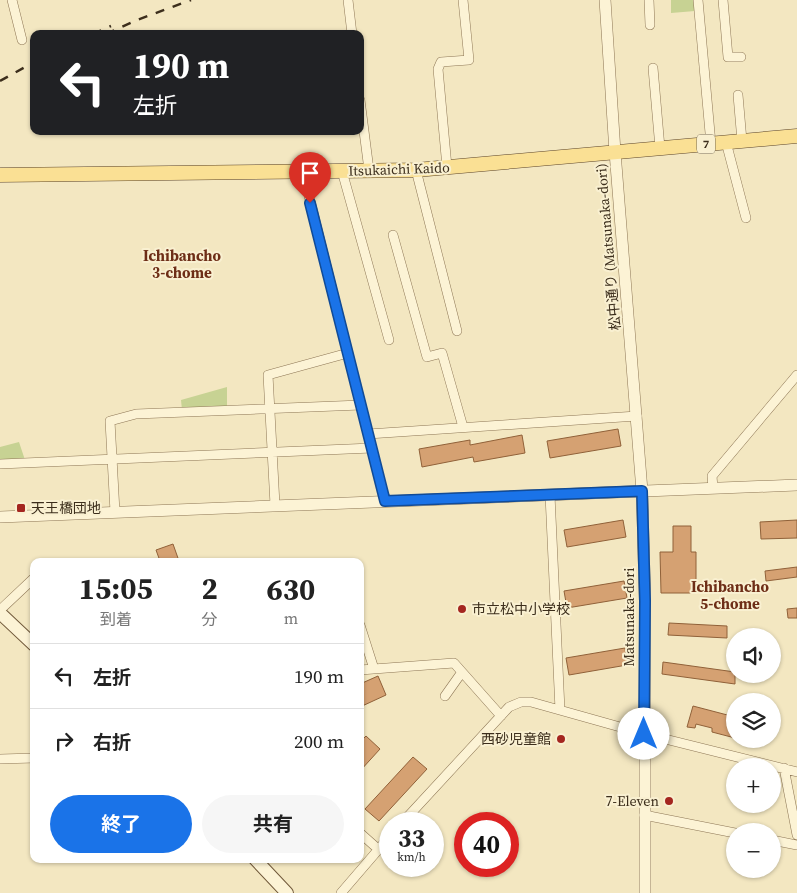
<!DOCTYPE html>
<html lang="ja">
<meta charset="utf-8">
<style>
body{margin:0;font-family:"Source Serif 4","Noto Sans JP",serif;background:#f6f6f6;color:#222;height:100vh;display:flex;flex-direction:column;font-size:19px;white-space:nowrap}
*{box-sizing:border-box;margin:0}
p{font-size:16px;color:#767676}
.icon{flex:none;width:28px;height:28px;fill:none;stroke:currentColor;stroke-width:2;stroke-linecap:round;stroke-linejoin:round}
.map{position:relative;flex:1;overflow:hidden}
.sheet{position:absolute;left:30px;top:558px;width:334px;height:305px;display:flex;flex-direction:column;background:#fff;border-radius:10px;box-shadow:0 1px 4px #0004}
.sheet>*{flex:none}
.top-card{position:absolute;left:30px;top:30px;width:334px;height:105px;border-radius:10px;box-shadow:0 1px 4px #0004;background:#202124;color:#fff;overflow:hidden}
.buttons{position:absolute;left:726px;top:628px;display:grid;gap:10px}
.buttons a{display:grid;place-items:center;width:55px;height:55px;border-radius:50%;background:#fff;box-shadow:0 1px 4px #0004;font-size:25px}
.speed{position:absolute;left:379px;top:812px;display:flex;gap:10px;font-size:25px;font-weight:700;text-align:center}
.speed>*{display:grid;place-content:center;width:65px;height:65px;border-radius:50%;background:#fff;box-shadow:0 1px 4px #0004;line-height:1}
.speed small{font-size:12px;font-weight:400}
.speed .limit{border:8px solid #d22;background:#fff;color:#111}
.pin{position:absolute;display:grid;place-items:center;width:42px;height:42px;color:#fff;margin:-51px -21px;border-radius:50% 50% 50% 0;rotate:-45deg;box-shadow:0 0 5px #0007}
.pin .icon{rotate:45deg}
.me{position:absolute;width:55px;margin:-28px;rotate:0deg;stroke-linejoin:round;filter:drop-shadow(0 0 4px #0008)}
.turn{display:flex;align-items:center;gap:18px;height:105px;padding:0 20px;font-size:22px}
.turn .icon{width:65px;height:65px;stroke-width:2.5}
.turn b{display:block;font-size:35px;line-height:42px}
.eta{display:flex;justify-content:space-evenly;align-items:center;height:85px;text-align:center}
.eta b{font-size:30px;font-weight:700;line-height:35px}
.action{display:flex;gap:10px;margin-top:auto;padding:10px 20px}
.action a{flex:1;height:58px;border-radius:30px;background:#1a73e8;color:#fff;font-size:20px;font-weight:700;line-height:58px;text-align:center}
.action a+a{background:#f6f6f6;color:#222}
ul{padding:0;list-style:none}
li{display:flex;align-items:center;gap:15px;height:65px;padding:0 20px;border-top:1px solid #e0e0e0}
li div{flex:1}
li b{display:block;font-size:19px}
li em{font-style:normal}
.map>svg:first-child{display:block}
</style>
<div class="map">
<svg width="797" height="893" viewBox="0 0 797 893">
<rect width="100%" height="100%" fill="#f3e7c1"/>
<path fill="#c7d293" d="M671 0H695V11L671 13Z
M227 387V408L182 410 181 400Z
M19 442 25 460 0 461V447Z"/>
<path fill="#d5a172" stroke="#906139" d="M618 429 621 446 550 458 547 441Z
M522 435 525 453 474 462 473 457 422 467 419 449 470 440V445Z
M623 520 626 537 567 547 564 530Z
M797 520V538L761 539 760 522Z
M673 526H691V552H696V593H661L660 552H673Z
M173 544 179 561H160L156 550Z
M797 567V577L766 581 765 571Z
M624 581 627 598 567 608 564 591Z
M797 608V618H788L787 609Z
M669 623 727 626V638L668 635Z
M625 648 627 665 569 675 566 658Z
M663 662 735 672V684L662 674Z
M378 676 386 695 360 707V684Z
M693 706 735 717V738L712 732V728L696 724 695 728 687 727Z
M366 736 380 749 360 771V742Z
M413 757 427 769 379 821 365 809Z"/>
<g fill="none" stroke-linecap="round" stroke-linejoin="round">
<g stroke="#8e7756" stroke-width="10">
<path id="minor" d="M12 0 22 40
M348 0 352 34
M649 0 650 25
M698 0 711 144
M723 0 728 57H741
M653 68 660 148
M738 95 742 141
M360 100 369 170
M726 142 746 218
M447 167 438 69 441 62 469 60 463 0
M416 170 457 331
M342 171 389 340
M303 172 385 501
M393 235 427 357 442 353 463 427
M368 434 637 416
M0 464 372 448
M713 488 712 476 797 375
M550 495 560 710
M275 505 268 375 348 353
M115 512 110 421 136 414 361 405
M0 610 34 578
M360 625 374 669
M360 670 454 663 501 716
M445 696 462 672
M0 759 34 758
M784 768 797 835
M644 815 735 833
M401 824 509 707 521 702H531L645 734 797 772
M360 833 378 849
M772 840 797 845
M341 893 390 836"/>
</g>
<g stroke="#8e7756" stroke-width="12">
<path id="tertiary" d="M605 0 615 152 642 491 645 601V893
M0 517 797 485"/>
</g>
<g stroke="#705839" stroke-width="14">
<path id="secondary" d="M0 613 34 645
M255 859 287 893"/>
</g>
<g stroke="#5b442b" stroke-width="15">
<path id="primary" d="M0 175 416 170 797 136"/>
</g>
<use href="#minor" stroke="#fcf3d5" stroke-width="9"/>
<use href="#tertiary" stroke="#fcf3d5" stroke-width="11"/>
<use href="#secondary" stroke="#fcf3d5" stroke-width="12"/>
<use href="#primary" stroke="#fae094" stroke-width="14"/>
<path stroke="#3c2e1c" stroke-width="2.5" stroke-dasharray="9 9" stroke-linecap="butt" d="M93 34 111 26
M106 34 137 20 191 0
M0 81 34 62"/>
</g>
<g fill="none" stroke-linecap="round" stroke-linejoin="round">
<g stroke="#114b97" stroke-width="12">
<path id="route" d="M310 203 385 501 642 491 645 601 644 734"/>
</g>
<use href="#route" stroke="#1a73e8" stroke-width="9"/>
</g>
<g fill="#a4261f" stroke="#f9f0d1" stroke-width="2">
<rect x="16" y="503" width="10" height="10" rx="2.5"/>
<circle cx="462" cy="609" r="5"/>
<circle cx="561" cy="739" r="5"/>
<circle cx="669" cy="801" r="5"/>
</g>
<g text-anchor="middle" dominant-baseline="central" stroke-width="4" stroke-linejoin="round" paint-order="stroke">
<rect fill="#f9f0d1" stroke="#756852" stroke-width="1" x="697" y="134.5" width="18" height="19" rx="4"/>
<g font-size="12" font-weight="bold" fill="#3c2e1c">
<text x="706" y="144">7</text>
</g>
<g font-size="14" fill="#3c2e1c" stroke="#f9f0d1">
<text transform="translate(399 169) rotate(-2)">Itsukaichi Kaido</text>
<text transform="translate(608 247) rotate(-95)">松中通り (Matsunaka-dori)</text>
<text transform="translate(629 617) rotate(-90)">Matsunaka-dori</text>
</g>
<g font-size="14" fill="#3c2e1c" stroke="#f9f0d1" text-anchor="start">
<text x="31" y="508">天王橋団地</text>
<text x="472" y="609">市立松中小学校</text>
<text x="551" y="739" text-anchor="end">西砂児童館</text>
<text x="659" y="801" text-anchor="end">7-Eleven</text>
</g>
<g font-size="15" font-weight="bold" fill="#6e2e17" stroke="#f9f0d1">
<text x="182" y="255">Ichibancho<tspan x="182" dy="17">3-chome</tspan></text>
<text x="730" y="586">Ichibancho<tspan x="730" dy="17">5-chome</tspan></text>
</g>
</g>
</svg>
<div class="buttons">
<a><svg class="icon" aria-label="sound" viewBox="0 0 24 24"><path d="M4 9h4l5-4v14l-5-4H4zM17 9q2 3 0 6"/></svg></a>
<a><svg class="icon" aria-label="layers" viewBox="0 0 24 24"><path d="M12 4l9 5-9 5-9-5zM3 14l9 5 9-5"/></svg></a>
<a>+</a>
<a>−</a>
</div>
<div class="speed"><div>33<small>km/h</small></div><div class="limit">40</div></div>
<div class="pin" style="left:310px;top:203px;background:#d93025"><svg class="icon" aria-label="arrive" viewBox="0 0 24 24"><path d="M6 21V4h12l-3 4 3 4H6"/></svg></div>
<svg class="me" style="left:644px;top:734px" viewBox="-20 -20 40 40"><circle r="19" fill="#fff"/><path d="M0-13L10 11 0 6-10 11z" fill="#1a73e8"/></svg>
<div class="top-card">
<div class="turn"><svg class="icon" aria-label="left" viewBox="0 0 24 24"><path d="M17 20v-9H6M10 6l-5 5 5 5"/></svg><div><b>190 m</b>左折</div></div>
</div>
<section class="sheet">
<div class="eta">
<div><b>15:05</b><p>到着</p></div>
<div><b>2</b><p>分</p></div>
<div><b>630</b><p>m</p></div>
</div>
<ul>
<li><svg class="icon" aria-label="left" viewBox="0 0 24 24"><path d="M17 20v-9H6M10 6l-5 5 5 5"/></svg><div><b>左折</b></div><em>190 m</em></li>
<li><svg class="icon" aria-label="right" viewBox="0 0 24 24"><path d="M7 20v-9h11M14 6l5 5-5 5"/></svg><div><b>右折</b></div><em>200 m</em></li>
</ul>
<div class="action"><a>終了</a><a>共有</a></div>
</section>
</div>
